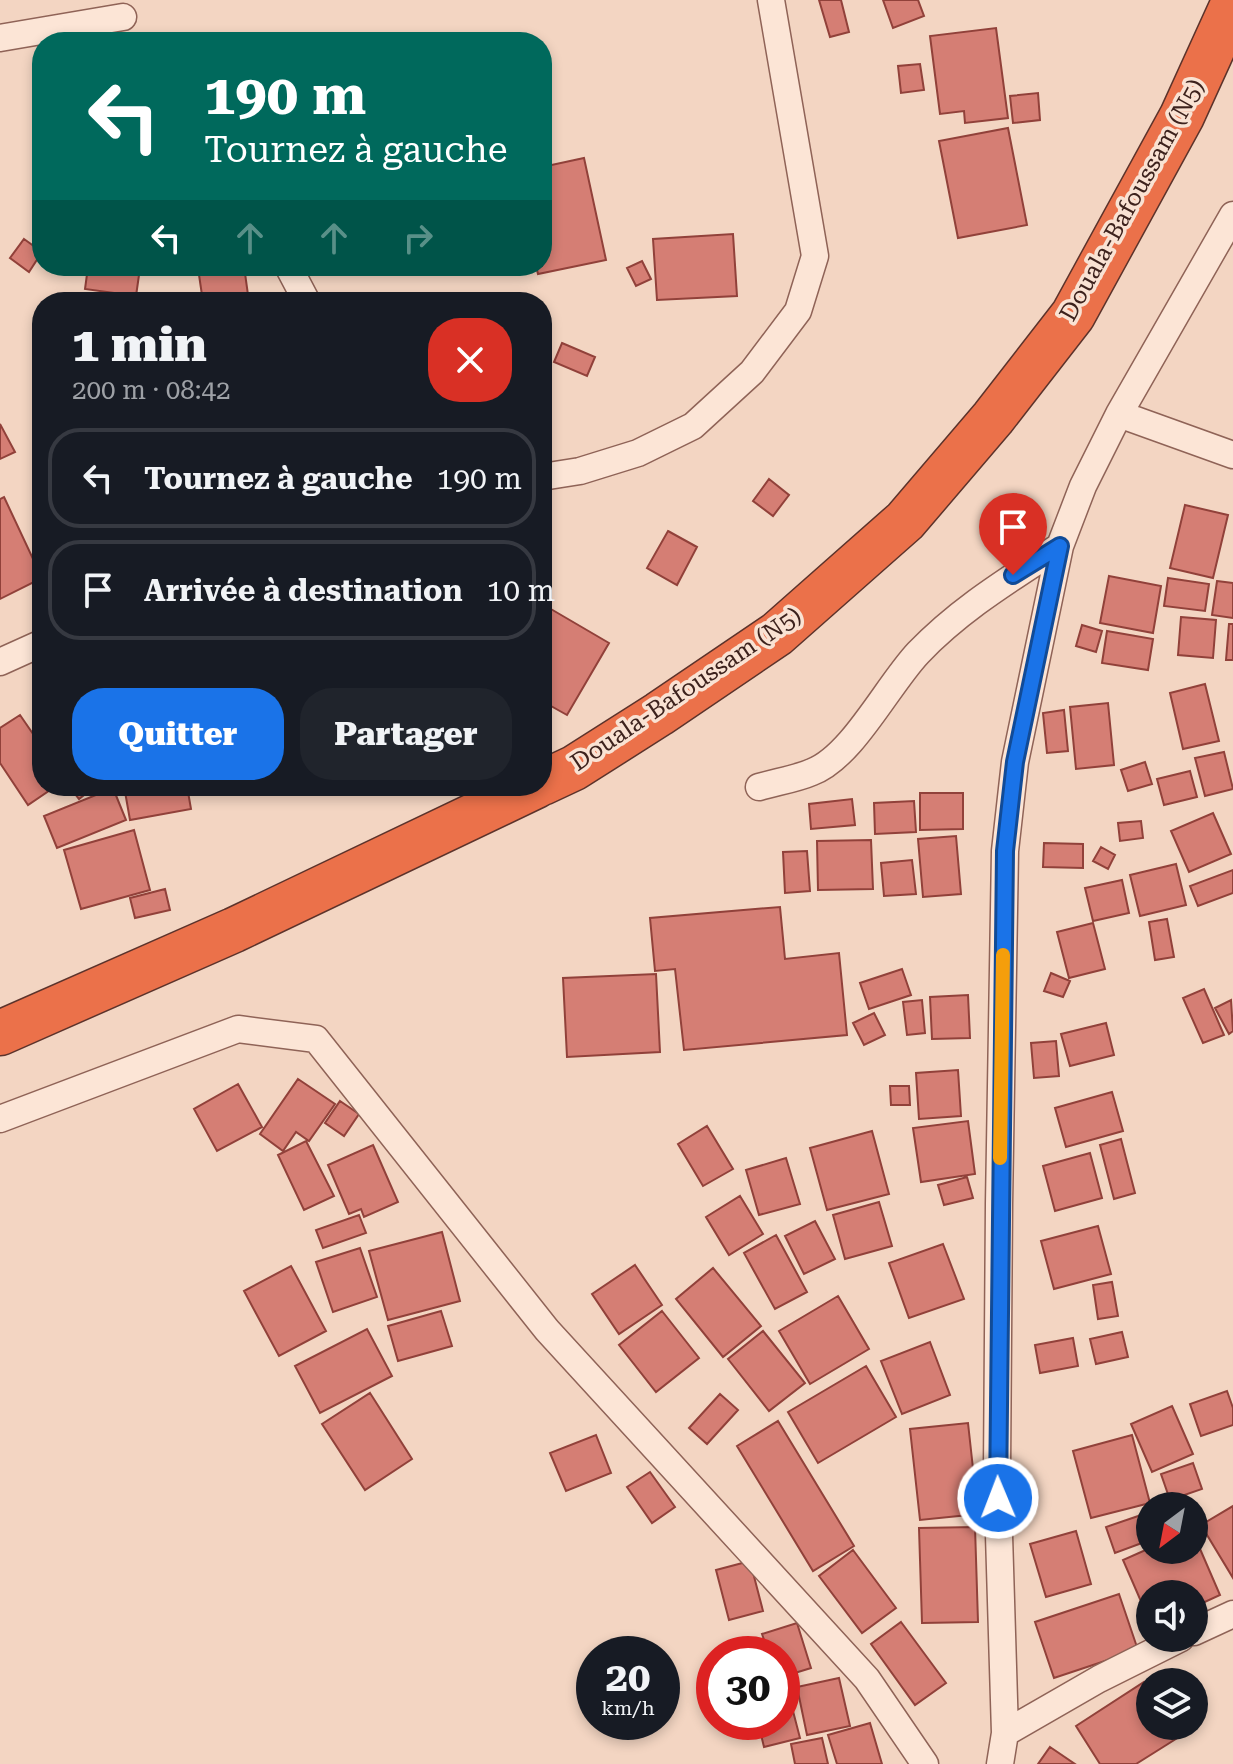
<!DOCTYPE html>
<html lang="fr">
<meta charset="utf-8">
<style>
body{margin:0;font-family:"Roboto Serif",serif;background:#20242c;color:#f1f3f6;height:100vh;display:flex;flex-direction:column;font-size:30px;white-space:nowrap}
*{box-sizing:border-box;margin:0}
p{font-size:26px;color:#9ea1a6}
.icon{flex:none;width:44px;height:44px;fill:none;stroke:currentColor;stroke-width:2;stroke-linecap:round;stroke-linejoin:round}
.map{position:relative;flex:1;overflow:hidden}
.drawer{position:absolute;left:32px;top:292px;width:520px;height:504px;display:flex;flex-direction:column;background:#171b24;border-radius:32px;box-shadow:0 4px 12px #0003}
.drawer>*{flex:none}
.guide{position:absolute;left:32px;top:32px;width:520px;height:244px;border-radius:32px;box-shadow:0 4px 12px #0003;background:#00695c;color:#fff;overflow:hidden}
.needle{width:52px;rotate:212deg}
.controls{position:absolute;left:1136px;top:1492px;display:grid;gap:16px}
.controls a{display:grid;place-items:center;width:72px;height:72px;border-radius:50%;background:#171b24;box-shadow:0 4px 12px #0003;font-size:40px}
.speed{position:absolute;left:576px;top:1636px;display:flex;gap:16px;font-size:40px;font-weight:700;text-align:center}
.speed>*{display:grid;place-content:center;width:104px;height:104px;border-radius:50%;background:#171b24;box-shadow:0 4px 12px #0003;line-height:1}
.speed small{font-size:20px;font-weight:400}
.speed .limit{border:12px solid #d22;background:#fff;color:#111}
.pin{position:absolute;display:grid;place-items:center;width:68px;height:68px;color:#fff;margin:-82px -34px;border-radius:50% 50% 50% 0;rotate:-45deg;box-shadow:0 0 8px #0007}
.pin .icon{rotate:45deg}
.me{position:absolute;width:88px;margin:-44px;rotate:359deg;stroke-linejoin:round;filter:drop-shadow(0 0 6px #0008)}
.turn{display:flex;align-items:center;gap:28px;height:168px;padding:0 40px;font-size:36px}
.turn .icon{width:104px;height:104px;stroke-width:2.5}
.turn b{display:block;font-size:56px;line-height:68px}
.lanes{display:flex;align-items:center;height:76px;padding:0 40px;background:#0003;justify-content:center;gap:40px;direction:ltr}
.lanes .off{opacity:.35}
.round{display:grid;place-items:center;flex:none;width:84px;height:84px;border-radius:32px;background:#20242c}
.overview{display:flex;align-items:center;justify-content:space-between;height:136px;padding:0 40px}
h1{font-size:48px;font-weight:800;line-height:60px}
.button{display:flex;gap:16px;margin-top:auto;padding:16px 40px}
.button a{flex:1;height:92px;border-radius:32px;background:#1a73e8;color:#fff;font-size:32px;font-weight:800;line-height:92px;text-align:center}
.button a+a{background:#20242c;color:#f1f3f6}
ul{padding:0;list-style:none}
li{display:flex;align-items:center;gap:24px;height:100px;margin:0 16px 12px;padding:0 24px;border:4px solid #363941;border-radius:32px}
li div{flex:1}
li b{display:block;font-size:30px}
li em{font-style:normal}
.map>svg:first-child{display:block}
</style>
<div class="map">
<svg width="1233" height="1764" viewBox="0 0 1233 1764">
<rect width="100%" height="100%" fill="#f3d5c2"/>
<path fill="#d57e74" stroke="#91413a" stroke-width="2" d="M819 0H841L849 32 830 37Z
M883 0H918L924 16 893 28Z
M996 28 1008 118 965 123 964 111 940 114 930 36Z
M920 64 924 90 901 93 898 66Z
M1038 93 1040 120 1013 123 1010 96Z
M1008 128 1027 225 958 238 939 141Z
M584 158 606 260 538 274 536 266H542V167Z
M733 234 737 296 657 300 653 239Z
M24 239 42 252 29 272 10 258Z
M642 261 651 279 636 286 627 268Z
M214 266H244L249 302H203L198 268Z
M88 267 139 275 136 296 85 289Z
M562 343 595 357 587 376 554 362Z
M0 424 15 452 0 459Z
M769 479 789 495 773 516 753 501Z
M4 497 42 578 0 599V499Z
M1185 505 1228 515 1213 578 1170 568Z
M668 531 697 547 677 585 647 568Z
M1109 576 1161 586 1153 633 1100 623Z
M1168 578 1209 584 1205 611 1164 606Z
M1217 581 1233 583V618L1212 615Z
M544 605 609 643 567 715 542 701Z
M1181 617 1216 620 1213 658 1178 655Z
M1229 624H1233V660H1226Z
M1082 625 1102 631 1096 652 1076 646Z
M1107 631 1153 639 1148 670 1102 663Z
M1205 684 1219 741 1183 749 1170 693Z
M1108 703 1114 765 1076 769 1070 707Z
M1064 710 1068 751 1047 753 1043 713Z
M20 715 42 747V786H56L28 805 0 763V728Z
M1224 752 1233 789 1205 796 1195 758Z
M1145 762 1152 784 1128 791 1121 770Z
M1190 771 1197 797 1164 805 1157 779Z
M69 786H91L93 788 79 799Z
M124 786H187L191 809 130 820Z
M113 788 126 820 57 848 44 816Z
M920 793H963V829L920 830Z
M852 799 855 825 811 829 809 804Z
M914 801 916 832 875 834 874 803Z
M1213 813 1231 854 1189 872 1171 831Z
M1141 821 1143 838 1120 841 1118 823Z
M134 830 150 890 81 909 64 850Z
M956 836 961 894 923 897 918 839Z
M871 840 873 889 818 890 817 841Z
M1044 843 1083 844V868L1043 867Z
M1101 847 1115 855 1108 869 1093 861Z
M807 851 810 891 785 893 783 852Z
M912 860 916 894 884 896 881 863Z
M1176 864 1186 905 1140 916 1130 875Z
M1233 870V893L1198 906 1190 886Z
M1122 880 1129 913 1093 921 1085 888Z
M165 889 170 910 135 918 130 898Z
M780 907 785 959 839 953 847 1035 684 1050 675 969 655 971 650 918Z
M1167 919 1174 957 1155 960 1149 922Z
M1093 923 1105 969 1069 978 1057 932Z
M902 969 911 995 869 1009 860 983Z
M1051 973 1070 981 1063 997 1044 991Z
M656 974 660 1052 567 1057 563 978Z
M1204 989 1224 1035 1203 1043 1183 998Z
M968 995 970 1038 932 1039 930 997Z
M922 1000 925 1033 907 1035 903 1002Z
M1231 1000 1233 1031 1229 1034 1215 1008Z
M874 1013 885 1035 864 1045 853 1023Z
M1106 1023 1114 1055 1070 1066 1061 1034Z
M1056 1041 1059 1076 1034 1078 1031 1043Z
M958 1070 961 1116 919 1119 916 1073Z
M298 1079 335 1104 309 1141 296 1132 283 1151 260 1134Z
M238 1084 262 1127 217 1151 194 1109Z
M890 1086H909L910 1105H891Z
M1112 1092 1123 1131 1066 1147 1055 1108Z
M340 1101 359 1114 344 1136 325 1123Z
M968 1121 975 1174 921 1182 913 1128Z
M707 1126 733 1169 703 1186 678 1144Z
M872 1131 889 1194 827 1210 810 1148Z
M1121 1139 1135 1193 1114 1199 1100 1145Z
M306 1141 334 1196 304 1210 278 1155Z
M373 1145 398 1202 364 1217 361 1209 349 1214 328 1165Z
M1090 1153 1102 1198 1055 1211 1043 1166Z
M786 1158 800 1204 759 1215 746 1170Z
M967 1177 973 1198 944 1205 938 1185Z
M740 1196 763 1234 729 1255 706 1217Z
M879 1202 892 1246 845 1259 833 1215Z
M359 1215 366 1233 323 1248 316 1230Z
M815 1221 835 1259 804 1274 785 1236Z
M1098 1226 1111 1274 1054 1289 1041 1241Z
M442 1232 460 1301 388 1320 369 1251Z
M776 1235 807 1292 775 1309 744 1253Z
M943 1244 964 1299 909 1318 889 1263Z
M360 1248 377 1297 333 1312 316 1262Z
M635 1265 662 1305 619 1334 592 1294Z
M291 1266 326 1331 279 1356 244 1291Z
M713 1268 761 1326 723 1357 676 1299Z
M1112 1282 1118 1316 1098 1319 1093 1285Z
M838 1296 869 1349 810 1384 779 1331Z
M441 1311 452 1346 398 1361 388 1326Z
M662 1311 699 1358 656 1392 619 1345Z
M367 1329 392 1376 320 1413 295 1366Z
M763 1331 805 1383 769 1411 728 1359Z
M1122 1332 1128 1357 1096 1364 1090 1339Z
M1073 1338 1078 1366 1040 1373 1035 1345Z
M930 1342 950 1395 902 1414 881 1361Z
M866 1366 896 1417 818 1463 788 1412Z
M1227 1391 1233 1408V1425L1201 1436 1190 1404Z
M370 1393 412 1459 365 1490 322 1424Z
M720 1394 738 1410 707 1444 689 1428Z
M1172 1406 1193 1454 1152 1472 1131 1424Z
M778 1421 854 1546 813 1571 737 1446Z
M968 1423 978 1514 920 1520 910 1429Z
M596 1435 611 1473 566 1491 550 1453Z
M1132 1435 1150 1503 1091 1518 1073 1451Z
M1193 1463 1202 1489 1170 1500 1161 1474Z
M650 1472 675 1507 652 1523 627 1487Z
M1233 1506V1578L1201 1525Z
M1150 1512V1540L1115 1553 1106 1527Z
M975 1527 978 1622 922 1623 919 1528Z
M1076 1531 1091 1584 1046 1597 1030 1544Z
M1194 1535 1220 1595 1194 1607V1594H1150V1622L1123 1560 1150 1548 1194 1550Z
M853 1550 896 1608 862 1633 819 1576Z
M750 1561 763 1611 729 1620 716 1570Z
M1119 1594 1138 1650 1054 1678 1035 1622Z
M901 1622 946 1683 915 1705 871 1644Z
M797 1623 811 1668 782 1677V1654H769L762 1634Z
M839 1678 850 1726 807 1735 797 1687Z
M1144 1682 1150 1692V1726H1172L1179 1737 1136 1764H1100L1076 1726Z
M787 1688 800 1738 764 1747 758 1722H782V1689Z
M870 1723 882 1764H837L828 1735Z
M822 1738 828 1764H795L791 1744Z
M1050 1747 1075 1764H1038Z"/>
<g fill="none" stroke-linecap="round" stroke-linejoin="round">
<g stroke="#8f6357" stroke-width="29">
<path id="street" d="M0 38 123 17
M288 266 307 302
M1119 414 1233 455
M542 477 580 471 638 453 693 426 752 372 798 311 815 256 771 0
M0 662 42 643
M759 787C776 782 796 779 812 772 852 757 887 686 918 653 960 609 1010 579 1060 546
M0 1119 238 1029 316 1039 547 1330 867 1679 925 1764
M1194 1632 1233 1614
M1005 1733 1099 1679 1181 1638
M1000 1764 1005 1733 997 1469 999 1204 1005 851 1015 762 1060 546 1083 486 1119 414 1233 215"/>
</g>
<g stroke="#5c332b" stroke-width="47">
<path id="highway" d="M542 783 574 768 659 714 777 634 905 521 993 418 1073 315 1182 116 1233 4
M0 1033 234 930 536 786"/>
</g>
<use href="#street" stroke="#fce5d6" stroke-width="26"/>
<use href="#highway" stroke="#eb714a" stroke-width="44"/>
</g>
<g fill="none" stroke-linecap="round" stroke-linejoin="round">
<g stroke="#114b97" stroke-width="20">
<path id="route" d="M998 1498 1005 851 1015 762 1060 546 1013 575"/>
</g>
<use href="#route" stroke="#1a73e8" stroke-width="14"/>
<path stroke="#f59e0b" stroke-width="14" d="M1000 1158 1003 955"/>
</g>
<g text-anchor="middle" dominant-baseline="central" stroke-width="7" stroke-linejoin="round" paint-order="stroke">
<g font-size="24" fill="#3d221d" stroke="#f9e2d3">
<text transform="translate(1132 200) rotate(-61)">Douala-Bafoussam (N5)</text>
<text transform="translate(686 689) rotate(-34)">Douala-Bafoussam (N5)</text>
</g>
</g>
</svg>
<div class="controls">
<a><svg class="needle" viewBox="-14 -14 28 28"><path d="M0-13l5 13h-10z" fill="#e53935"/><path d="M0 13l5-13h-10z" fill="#9ea1a6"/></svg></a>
<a><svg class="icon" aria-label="sound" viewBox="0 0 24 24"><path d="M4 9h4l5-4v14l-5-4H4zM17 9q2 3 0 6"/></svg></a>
<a><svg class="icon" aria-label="layers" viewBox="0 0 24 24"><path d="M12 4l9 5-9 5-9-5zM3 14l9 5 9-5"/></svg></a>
</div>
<div class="speed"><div>20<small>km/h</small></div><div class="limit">30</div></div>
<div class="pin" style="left:1013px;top:575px;background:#d93025"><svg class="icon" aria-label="arrive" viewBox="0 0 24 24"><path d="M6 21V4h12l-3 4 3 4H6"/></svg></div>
<svg class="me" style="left:998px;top:1498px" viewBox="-20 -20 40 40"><circle r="17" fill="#1a73e8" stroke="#fff" stroke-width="3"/><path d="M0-11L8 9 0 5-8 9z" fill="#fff"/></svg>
<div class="guide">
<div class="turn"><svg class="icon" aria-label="left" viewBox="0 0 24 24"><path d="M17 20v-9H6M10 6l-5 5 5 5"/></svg><div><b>190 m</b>Tournez à gauche</div></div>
<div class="lanes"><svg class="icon" aria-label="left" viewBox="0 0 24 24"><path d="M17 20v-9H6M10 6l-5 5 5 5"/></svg><svg class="icon off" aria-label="ahead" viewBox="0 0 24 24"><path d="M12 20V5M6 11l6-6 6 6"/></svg><svg class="icon off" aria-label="ahead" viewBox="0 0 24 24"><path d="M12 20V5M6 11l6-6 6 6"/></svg><svg class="icon off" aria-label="right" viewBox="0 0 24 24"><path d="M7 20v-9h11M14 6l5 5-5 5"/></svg></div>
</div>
<section class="drawer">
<div class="overview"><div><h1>1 min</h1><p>200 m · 08:42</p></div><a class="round" style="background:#d93025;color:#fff"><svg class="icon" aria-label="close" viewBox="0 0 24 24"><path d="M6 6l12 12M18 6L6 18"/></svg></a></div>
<ul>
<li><svg class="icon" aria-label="left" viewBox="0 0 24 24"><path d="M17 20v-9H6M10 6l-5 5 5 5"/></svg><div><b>Tournez à gauche</b></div><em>190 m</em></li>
<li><svg class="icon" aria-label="arrive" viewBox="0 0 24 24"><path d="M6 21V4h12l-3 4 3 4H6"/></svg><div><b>Arrivée à destination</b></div><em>10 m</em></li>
</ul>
<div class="button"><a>Quitter</a><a>Partager</a></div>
</section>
</div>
